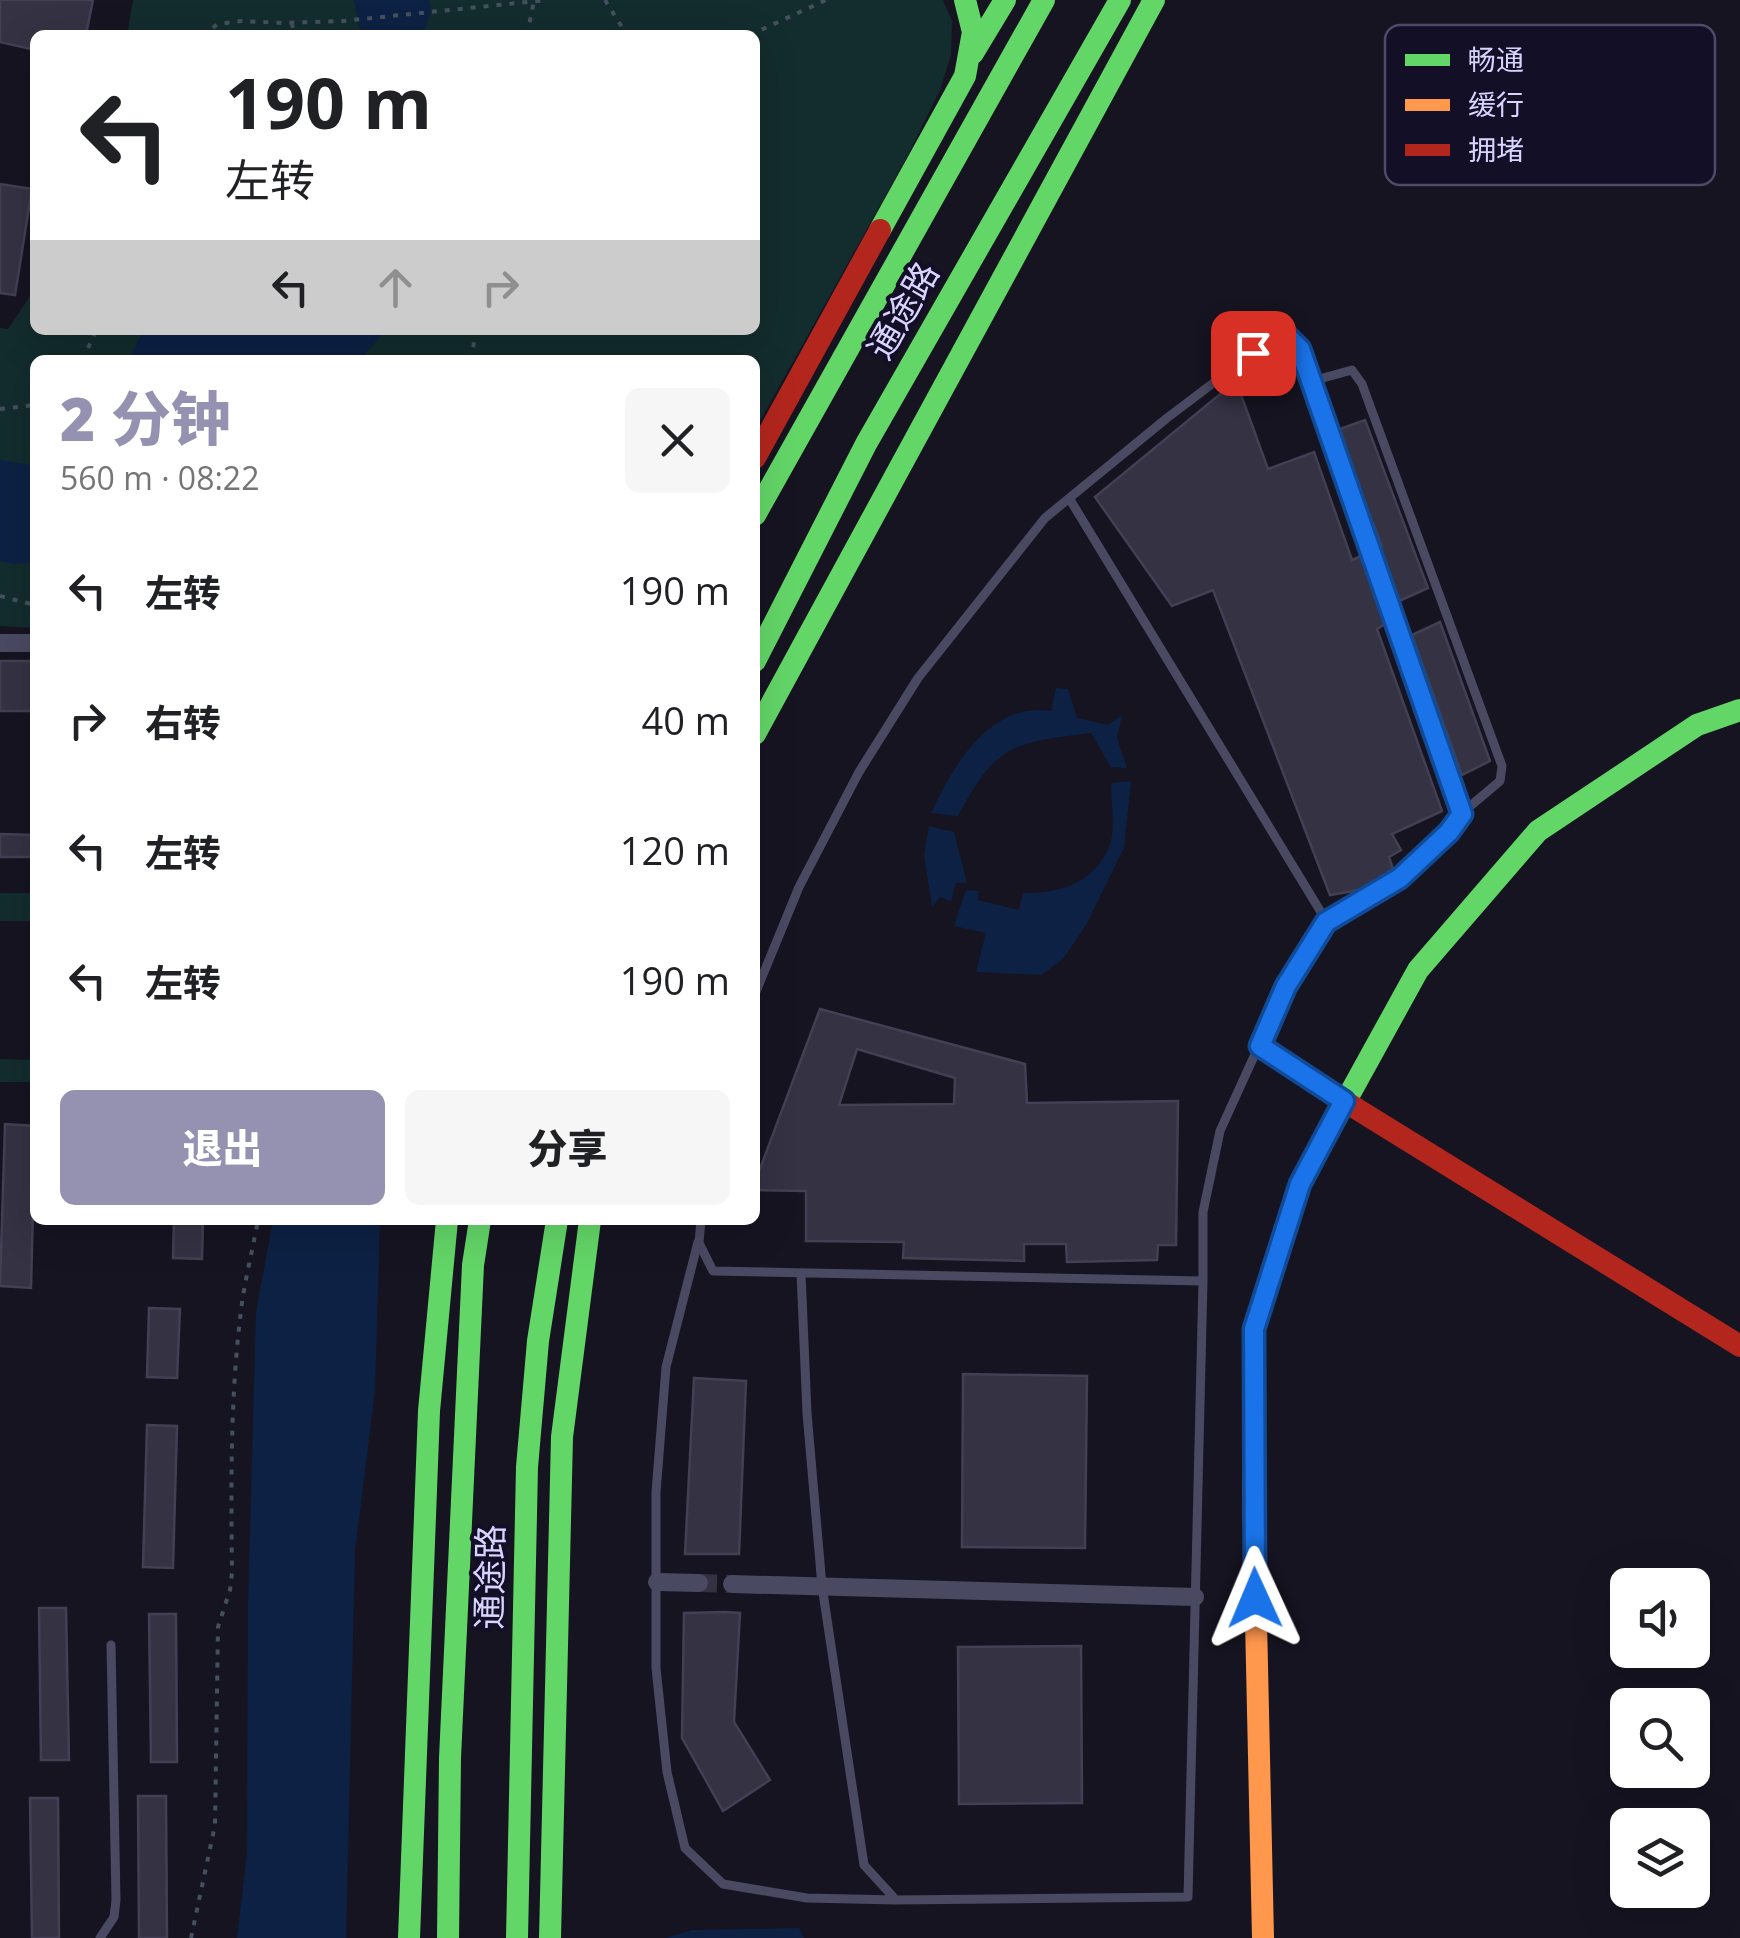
<!DOCTYPE html>
<html lang="zh">
<meta charset="utf-8">
<style>
body{margin:0;font-family:"Open Sans","Noto Sans SC",sans-serif;background:#f6f6f6;color:#202124;height:100vh;display:flex;flex-direction:column;font-size:38px;white-space:nowrap}
*{box-sizing:border-box;margin:0}
p{font-size:32px;color:#757577}
.icon{flex:none;width:55px;height:55px;fill:none;stroke:currentColor;stroke-width:2;stroke-linecap:round;stroke-linejoin:round}
.map{position:relative;flex:1;overflow:hidden}
.panel{position:absolute;left:30px;top:355px;width:730px;height:870px;display:flex;flex-direction:column;background:#fff;border-radius:15px;box-shadow:0 10px 40px #0002}
.panel>*{flex:none}
.guide{position:absolute;left:30px;top:30px;width:730px;height:305px;border-radius:15px;box-shadow:0 10px 40px #0002;background:#fff;color:#202124;overflow:hidden}
.tools{position:absolute;left:1610px;top:1568px;display:grid;gap:20px}
.tools a{display:grid;place-items:center;width:100px;height:100px;border-radius:15px;background:#fff;box-shadow:0 10px 40px #0002;font-size:50px}
.pin{position:absolute;display:grid;place-items:center;width:85px;height:85px;color:#fff;margin:-42px;border-radius:20px;box-shadow:0 5px 15px #0006}
.me{position:absolute;width:110px;margin:-55px;rotate:359deg;stroke-linejoin:round;filter:drop-shadow(0 0 8px #0008)}
.turn{display:flex;align-items:center;gap:35px;height:210px;padding:0 30px;font-size:45px}
.turn .icon{width:130px;height:130px;stroke-width:2.5}
.turn b{display:block;font-size:70px;line-height:85px}
.lanes{display:flex;align-items:center;height:95px;padding:0 30px;background:#0003;justify-content:center;gap:50px;direction:ltr}
.lanes .off{opacity:.35}
.round{display:grid;place-items:center;flex:none;width:105px;height:105px;border-radius:15px;background:#f6f6f6}
.head{display:flex;align-items:center;justify-content:space-between;height:170px;padding:0 30px}
h1{font-size:60px;font-weight:800;line-height:75px;color:#9591b1}
.primary-button{display:flex;gap:20px;margin-top:auto;padding:20px 30px}
.primary-button a{flex:1;height:115px;border-radius:15px;background:#9591b1;color:#fff;font-size:40px;font-weight:800;line-height:115px;text-align:center}
.primary-button a+a{background:#f6f6f6;color:#202124}
ul{padding:0;list-style:none}
li{display:flex;align-items:center;gap:30px;height:130px;padding:0 30px}
li div{flex:1}
li b{display:block;font-size:38px}
li em{font-style:normal}
.map>svg:first-child{display:block}
</style>
<div class="map">
<svg width="1740" height="1938" viewBox="0 0 1740 1938">
<rect width="100%" height="100%" fill="#161421"/>
<path fill="#132c2d" d="M133 0H943L952 21 951 55 940 90 907 157 755 430V360H35V628L0 626V328L8 329 35 289V330H755V35H127Z
M0 893H35V921H0Z
M0 1059 35 1060V1082H0Z"/>
<path fill="#0d2144" d="M354 0H429L431 11 423 35H361Z
M144 330H386L360 360H128Z
M0 460 35 466V562L14 564 0 561Z
M1056 688 1068 689 1077 718 1108 725 1122 715 1117 738 1127 768 1111 767 1091 733C1012 743 996 744 958 816L931 813C954 764 990 702 1051 711Z
M1131 781 1124 848 1086 925 1063 959 1041 975 976 972 986 933 954 926 966 890 979 891 978 900 1019 910 1023 893C1060 893 1093 884 1109 847 1116 831 1111 801 1111 783Z
M929 826 954 832 967 883H956L951 901 940 897 932 907 924 855Z
M273 1220H380L375 1391 355 1551 346 1938H237L247 1853 248 1605 256 1312Z
M799 1928 804 1938H665L692 1930Z"/>
<path fill="#343243" stroke="#433f54" stroke-width="2.5" fill-rule="evenodd" d="M0 0H93L86 35H35V50L0 42Z
M0 184 32 189 15 295 0 293Z
M1236 381 1268 469 1314 452 1352 560 1363 555 1387 623 1377 629 1442 811 1392 834 1401 850 1389 857 1394 872 1359 890 1330 895 1213 590 1172 606 1095 497Z
M1365 420 1428 588 1397 602 1378 547 1382 546 1337 430Z
M1440 622 1490 761 1462 775 1412 635Z
M0 661H35V711H0Z
M0 834 35 835V857H0Z
M820 1009 1025 1064 1027 1103 1178 1101 1176 1245H1158L1157 1260 1067 1262 1066 1244H1024V1261L903 1258 904 1242 806 1241V1191L755 1190V1182ZM857 1049 955 1078 954 1104 839 1105Z
M5 1124 35 1126 31 1288 0 1286Z
M174 1220H203L202 1259 173 1258Z
M149 1308 180 1309 177 1378 147 1377Z
M963 1374 1087 1376 1085 1548 962 1547Z
M694 1378 746 1381 739 1554H685Z
M147 1425 177 1426 173 1568 143 1567Z
M39 1608H66L69 1760H41Z
M724 1612 740 1613 734 1722 770 1780 723 1811 682 1738 684 1613Z
M149 1614H176L177 1762H151Z
M1081 1646 1082 1803 959 1804 958 1647Z
M138 1796H166L167 1938H139Z
M30 1798H58L59 1938H32Z"/>
<g fill="none" stroke-linecap="round" stroke-linejoin="round">
<path stroke="#333142" stroke-width="18" stroke-dasharray="18 9" stroke-linecap="butt" d="M699 1583 732 1584"/>
<path stroke="#44505f" stroke-width="4" stroke-dasharray="5 8" stroke-linecap="butt" d="M605 0 627 35
M292 23 294 35
M202 35 218 24 241 21 283 23 343 21 547 0
M527 35 534 1
M750 35 826 0
M83 360 96 330
M471 360 476 330
M0 409 35 405
M0 596 35 605
M191 1938 215 1825 218 1627 230 1590 232 1573C231 1483 230 1393 242 1303 246 1275 253 1248 258 1220"/>
<path stroke="#4a4962" stroke-width="9" d="M1069 498 1327 922
M755 994 799 887 859 772 918 678 1045 518 1167 418 1282 331 1300 349 1462 813
M1260 1046 1342 1099
M701 1220 699 1243 713 1271 1203 1281V1212L1220 1131 1286 986 1327 922 1400 878 1449 832 1462 813 1500 781 1502 766 1362 384 1352 370 1312 381
M698 1242 666 1367 656 1492V1668L667 1772 685 1848 723 1884 807 1898 896 1900
M801 1273 807 1413 822 1586 864 1865 896 1900 1188 1897 1203 1281
M100 1938 114 1917 116 1900 111 1645"/>
<path stroke="#4a4962" stroke-width="18" d="M0 643H35
M657 1582 699 1583
M732 1584 1195 1597"/>
<path stroke="#63d668" stroke-width="22" d="M973 53 1005 0
M880 230 965 76 973 32 965 0
M755 515 1044 0
M755 661 866 444 1120 0
M755 734 1154 0
M1260 1310 1300 1184 1418 970 1538 831 1697 725 1740 710
M409 1938 429 1411 447 1220
M448 1938 450 1758 473 1265 480 1220
M517 1938 527 1467 538 1341 557 1220
M550 1938 562 1437 590 1220"/>
<path stroke="#ff974d" stroke-width="22" d="M1260 1310 1254 1329 1253 1484 1263 1938"/>
<path stroke="#b3261e" stroke-width="22" d="M755 458 880 230
M1344 1101 1740 1346"/>
</g>
<g fill="none" stroke-linecap="round" stroke-linejoin="round">
<g stroke="#114b97" stroke-width="25">
<path id="route" d="M1253 353 1282 331 1300 349 1462 814 1449 832 1400 878 1326 922 1286 986 1260 1046 1344 1101 1300 1184 1254 1329 1255 1598"/>
</g>
<use href="#route" stroke="#1a73e8" stroke-width="18"/>
</g>
<g text-anchor="middle" dominant-baseline="central" stroke-width="8" stroke-linejoin="round" paint-order="stroke">
<g font-size="35" fill="#d9d4ff" stroke="#130f26">
<text transform="translate(902 310) rotate(-60)">通途路</text>
<text transform="translate(489 1577) rotate(-89)">通途路</text>
</g>
</g>
<rect x="1385" y="25" width="330" height="160" rx="15" fill="#130f26" stroke="#4e4a67" stroke-width="2.5"/>
<rect x="1405" y="54" width="45" height="12" fill="#63d668"/>
<rect x="1405" y="99" width="45" height="12" fill="#ff974d"/>
<rect x="1405" y="144" width="45" height="12" fill="#b3261e"/>
<g font-size="28" fill="#d9d4ff">
<text x="1468" y="70">畅通</text>
<text x="1468" y="115">缓行</text>
<text x="1468" y="160">拥堵</text>
</g>
</svg>
<div class="tools">
<a><svg class="icon" aria-label="sound" viewBox="0 0 24 24"><path d="M4 9h4l5-4v14l-5-4H4zM17 9q2 3 0 6"/></svg></a>
<a><svg class="icon" aria-label="search" viewBox="0 0 24 24"><circle cx="10" cy="10" r="6"/><path d="M15 15l6 6"/></svg></a>
<a><svg class="icon" aria-label="layers" viewBox="0 0 24 24"><path d="M12 4l9 5-9 5-9-5zM3 14l9 5 9-5"/></svg></a>
</div>
<div class="pin" style="left:1253px;top:353px;background:#d93025"><svg class="icon" aria-label="arrive" viewBox="0 0 24 24"><path d="M6 21V4h12l-3 4 3 4H6"/></svg></div>
<svg class="me" style="left:1255px;top:1598px" viewBox="-20 -20 40 40"><path d="M0-17L14 15 0 8-14 15z" fill="#1a73e8" stroke="#fff" stroke-width="4"/></svg>
<div class="guide">
<div class="turn"><svg class="icon" aria-label="left" viewBox="0 0 24 24"><path d="M17 20v-9H6M10 6l-5 5 5 5"/></svg><div><b>190 m</b>左转</div></div>
<div class="lanes"><svg class="icon" aria-label="left" viewBox="0 0 24 24"><path d="M17 20v-9H6M10 6l-5 5 5 5"/></svg><svg class="icon off" aria-label="ahead" viewBox="0 0 24 24"><path d="M12 20V5M6 11l6-6 6 6"/></svg><svg class="icon off" aria-label="right" viewBox="0 0 24 24"><path d="M7 20v-9h11M14 6l5 5-5 5"/></svg></div>
</div>
<section class="panel">
<div class="head"><div><h1>2 分钟</h1><p>560 m · 08:22</p></div><a class="round"><svg class="icon" aria-label="close" viewBox="0 0 24 24"><path d="M6 6l12 12M18 6L6 18"/></svg></a></div>
<ul>
<li><svg class="icon" aria-label="left" viewBox="0 0 24 24"><path d="M17 20v-9H6M10 6l-5 5 5 5"/></svg><div><b>左转</b></div><em>190 m</em></li>
<li><svg class="icon" aria-label="right" viewBox="0 0 24 24"><path d="M7 20v-9h11M14 6l5 5-5 5"/></svg><div><b>右转</b></div><em>40 m</em></li>
<li><svg class="icon" aria-label="left" viewBox="0 0 24 24"><path d="M17 20v-9H6M10 6l-5 5 5 5"/></svg><div><b>左转</b></div><em>120 m</em></li>
<li><svg class="icon" aria-label="left" viewBox="0 0 24 24"><path d="M17 20v-9H6M10 6l-5 5 5 5"/></svg><div><b>左转</b></div><em>190 m</em></li>
</ul>
<div class="primary-button"><a>退出</a><a>分享</a></div>
</section>
</div>
